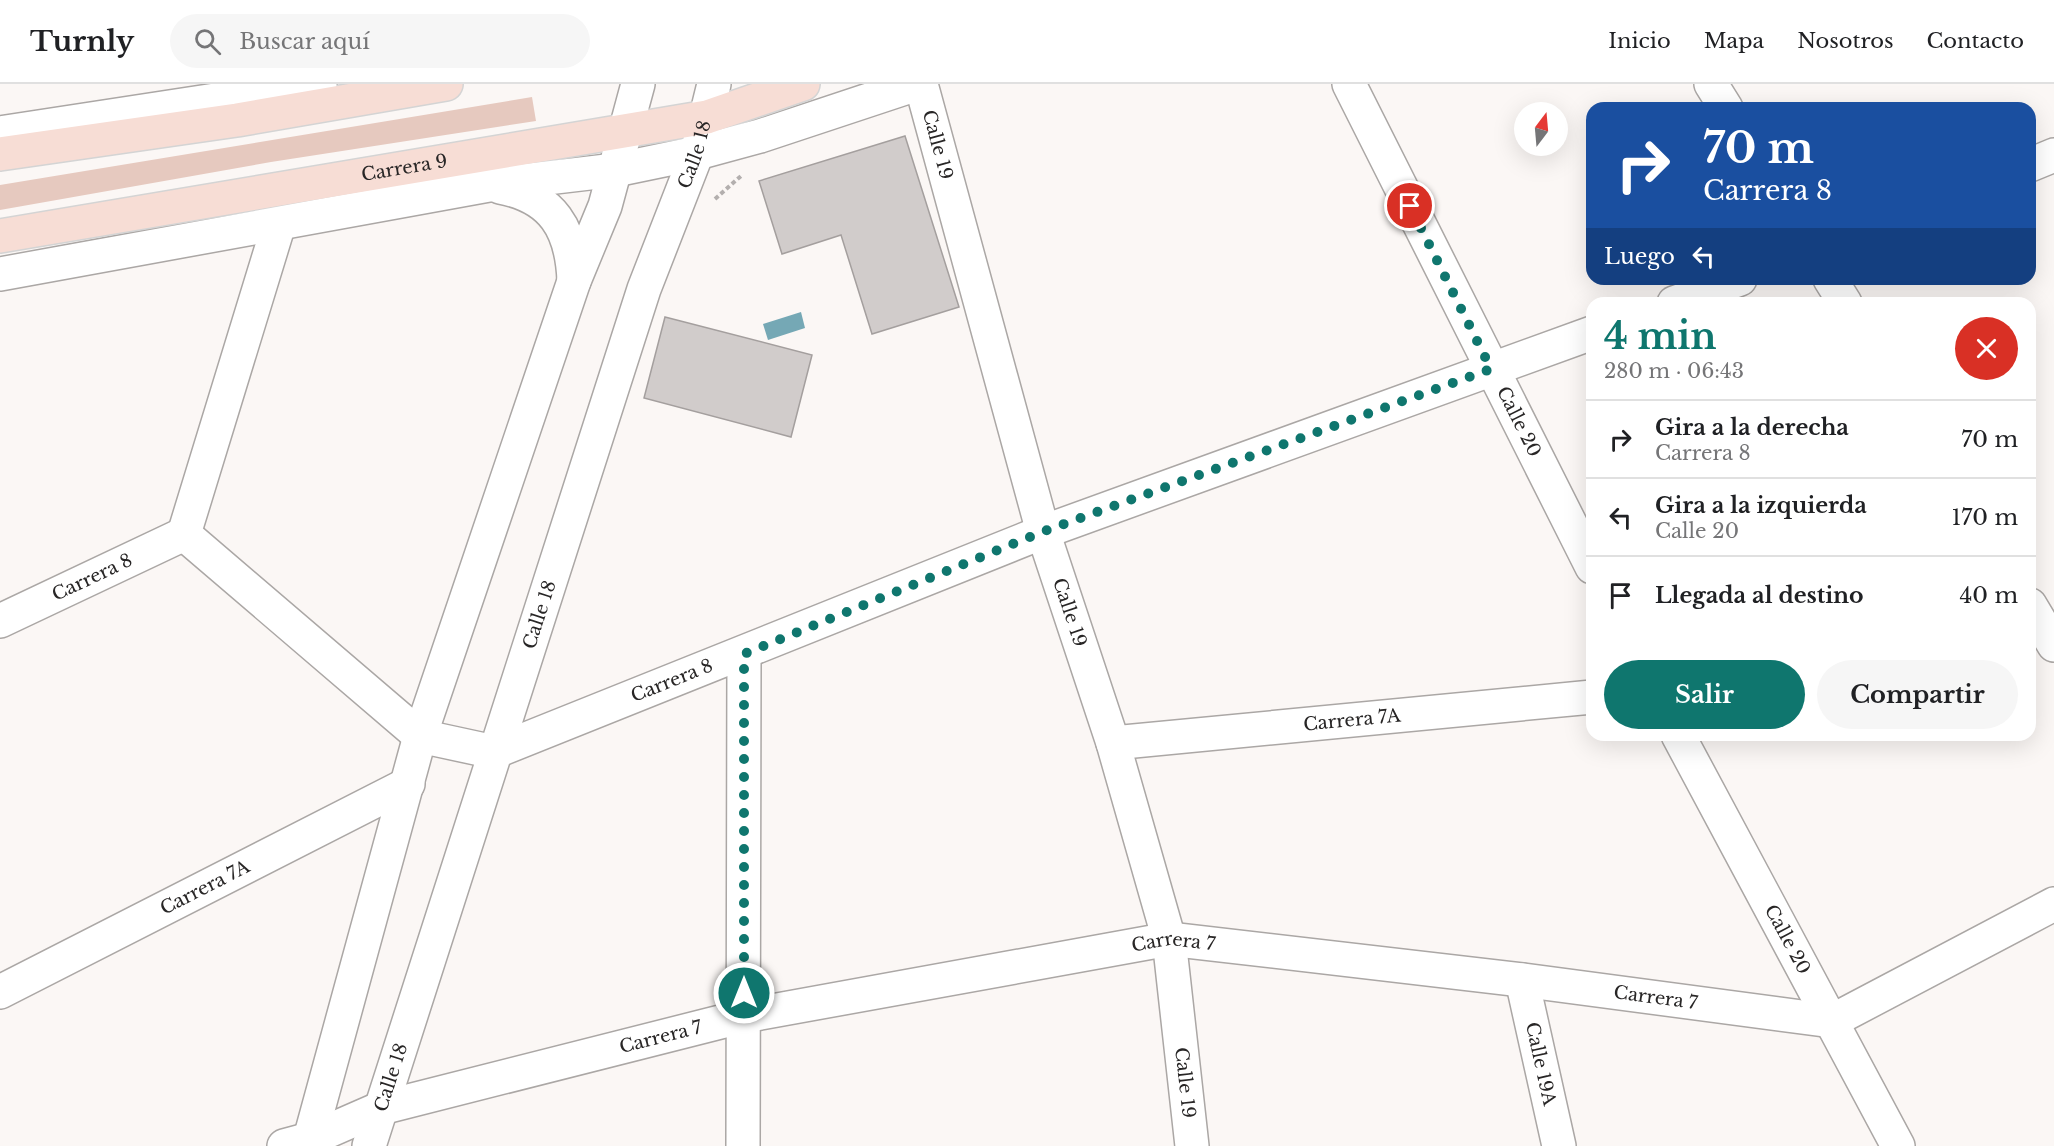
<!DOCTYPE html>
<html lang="es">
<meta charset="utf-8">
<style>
body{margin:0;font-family:"Libre Baskerville",serif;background:#f6f6f6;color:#202124;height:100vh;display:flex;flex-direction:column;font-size:22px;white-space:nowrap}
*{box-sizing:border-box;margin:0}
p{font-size:20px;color:#757577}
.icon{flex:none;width:33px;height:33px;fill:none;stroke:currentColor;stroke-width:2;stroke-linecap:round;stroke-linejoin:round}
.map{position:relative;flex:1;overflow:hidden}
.panel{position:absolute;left:1586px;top:213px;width:450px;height:444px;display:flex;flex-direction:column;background:#fff;border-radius:18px;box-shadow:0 6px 24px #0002}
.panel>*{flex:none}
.banner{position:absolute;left:1586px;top:18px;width:450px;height:183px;border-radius:18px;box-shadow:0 6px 24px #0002;background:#1a4fa0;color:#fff;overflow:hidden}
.needle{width:39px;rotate:16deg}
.tools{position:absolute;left:1514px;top:18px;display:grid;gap:12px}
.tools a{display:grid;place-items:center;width:54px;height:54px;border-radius:50%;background:#fff;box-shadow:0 6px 24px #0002;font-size:30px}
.pin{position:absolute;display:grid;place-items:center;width:51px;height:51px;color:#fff;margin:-26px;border:3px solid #fff;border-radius:50%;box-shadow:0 2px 6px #0007}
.me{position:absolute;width:66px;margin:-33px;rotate:0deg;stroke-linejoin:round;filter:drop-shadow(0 0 4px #0008)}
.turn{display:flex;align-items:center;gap:21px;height:126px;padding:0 18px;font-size:27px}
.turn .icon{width:78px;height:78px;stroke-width:2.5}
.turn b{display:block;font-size:42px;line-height:51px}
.then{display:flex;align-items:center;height:57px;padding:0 18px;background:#0003;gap:12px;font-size:22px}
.round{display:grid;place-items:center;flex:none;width:63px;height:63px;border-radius:32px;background:#f6f6f6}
.head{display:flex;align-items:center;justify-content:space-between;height:102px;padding:0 18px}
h1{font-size:36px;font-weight:800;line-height:45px;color:#0f766e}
.action{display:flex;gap:12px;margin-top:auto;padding:12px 18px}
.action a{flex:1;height:69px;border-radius:36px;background:#0f766e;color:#fff;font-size:24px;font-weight:800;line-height:69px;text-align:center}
.action a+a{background:#f6f6f6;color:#202124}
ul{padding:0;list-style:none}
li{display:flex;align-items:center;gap:18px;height:78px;padding:0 18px;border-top:2px solid #e0e0e0}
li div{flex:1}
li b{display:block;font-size:22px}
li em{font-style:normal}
header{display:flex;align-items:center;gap:36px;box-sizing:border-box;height:84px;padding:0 30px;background:#fff;border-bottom:2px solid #e0e0e0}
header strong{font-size:28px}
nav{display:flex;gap:33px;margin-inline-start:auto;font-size:21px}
.search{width:420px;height:54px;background:#f6f6f6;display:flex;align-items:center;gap:15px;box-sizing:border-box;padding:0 21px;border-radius:33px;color:#757577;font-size:22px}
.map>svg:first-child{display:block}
</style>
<header>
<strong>Turnly</strong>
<div class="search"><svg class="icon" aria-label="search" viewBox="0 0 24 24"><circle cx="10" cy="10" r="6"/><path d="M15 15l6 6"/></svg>Buscar aquí</div>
<nav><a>Inicio</a><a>Mapa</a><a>Nosotros</a><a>Contacto</a></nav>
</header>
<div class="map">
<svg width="2054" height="1062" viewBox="0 0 2054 1062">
<rect width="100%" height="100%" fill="#fbf7f5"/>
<path fill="#e6c9bf" d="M532 13 536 37 271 78 0 126V101Z"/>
<path fill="#75a8b5" d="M801 228 805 244 768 256 763 240Z"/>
<path fill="#d1cccb" stroke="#a49f9e" stroke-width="1.5" d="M905 52 959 223 872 250 841 151 782 170 759 97Z
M665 233 812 271 791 353 644 314Z"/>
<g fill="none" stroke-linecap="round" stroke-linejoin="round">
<g stroke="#aba7a5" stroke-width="36">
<g id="minor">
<path id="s1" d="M921 0 1043 448 1113 659 1169 855 1192 1062"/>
<path id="s2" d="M1349 0 1592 483"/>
<path d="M1711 0 1726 24"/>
<path d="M0 49 320 0"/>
<path d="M2030 81 2054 71"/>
<path d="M500 103C553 113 572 145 574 197"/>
<path d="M0 190 489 101 615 86 697 69 760 52 917 0"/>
<path d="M1830 195 1845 219"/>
<path d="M1674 219 1740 195"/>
<path id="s3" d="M184 450 420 652 494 668 1043 448 1592 249"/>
<path d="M184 450 279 140"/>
<path d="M2030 521 2054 561"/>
<path id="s4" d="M0 537 184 450"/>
<path id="s5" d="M1678 651 1898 1062"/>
<path id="s6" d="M1113 659 1592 613"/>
<path id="s7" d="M1522 896 1559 1062"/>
<path id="s8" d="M0 908 408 700"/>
<path id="s9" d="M284 1062 310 1055 381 1024 744 932 1169 855 1522 896 1832 937 2054 820"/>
<path d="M308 1062 420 652 574 197 605 122 638 0"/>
<path id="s10" d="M369 1062 644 205 697 69 714 0"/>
<path d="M743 1062 744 570"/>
</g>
</g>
<g stroke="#d4d4d4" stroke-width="36">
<g id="major">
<path d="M0 70 237 36 446 0"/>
<path id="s11" d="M0 152 707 33 803 0"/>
</g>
</g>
<path stroke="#b3afae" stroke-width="4" stroke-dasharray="4.5 3" stroke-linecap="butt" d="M715 115 741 92"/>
<use href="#minor" stroke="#fff" stroke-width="33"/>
<use href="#major" stroke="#f7ddd5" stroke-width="33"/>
</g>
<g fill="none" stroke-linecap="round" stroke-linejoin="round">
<path stroke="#0f766e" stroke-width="10" stroke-dasharray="0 18" d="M744 909V570L1042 448 1491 285 1410 122"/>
</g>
<g text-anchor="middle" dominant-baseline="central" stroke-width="6" stroke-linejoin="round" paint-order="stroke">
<g font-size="18" fill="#282626" stroke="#fff">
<text stroke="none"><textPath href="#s1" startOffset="63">Calle 19</textPath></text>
<text stroke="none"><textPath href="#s10" startOffset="1044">Calle 18</textPath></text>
<text stroke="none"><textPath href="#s11" startOffset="410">Carrera 9</textPath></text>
<text stroke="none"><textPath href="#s2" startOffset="378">Calle 20</textPath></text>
<text stroke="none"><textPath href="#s4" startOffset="102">Carrera 8</textPath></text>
<text stroke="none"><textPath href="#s1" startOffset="549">Calle 19</textPath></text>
<text stroke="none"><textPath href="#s10" startOffset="558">Calle 18</textPath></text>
<text stroke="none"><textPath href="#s3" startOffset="578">Carrera 8</textPath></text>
<text stroke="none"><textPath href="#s6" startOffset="240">Carrera 7A</textPath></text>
<text stroke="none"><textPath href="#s8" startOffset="230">Carrera 7A</textPath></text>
<text stroke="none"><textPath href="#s5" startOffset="232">Calle 20</textPath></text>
<text stroke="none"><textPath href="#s9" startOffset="915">Carrera 7</textPath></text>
<text stroke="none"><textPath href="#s9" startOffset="1401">Carrera 7</textPath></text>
<text stroke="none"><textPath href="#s9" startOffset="393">Carrera 7</textPath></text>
<text stroke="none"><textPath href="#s7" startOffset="86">Calle 19A</textPath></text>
<text stroke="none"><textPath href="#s10" startOffset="72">Calle 18</textPath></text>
<text stroke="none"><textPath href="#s1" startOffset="1035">Calle 19</textPath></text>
</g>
</g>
</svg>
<div class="tools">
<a><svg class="needle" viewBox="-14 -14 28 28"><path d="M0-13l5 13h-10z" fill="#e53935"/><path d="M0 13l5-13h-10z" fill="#757577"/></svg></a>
</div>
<div class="pin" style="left:1410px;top:122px;background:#d93025"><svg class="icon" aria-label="arrive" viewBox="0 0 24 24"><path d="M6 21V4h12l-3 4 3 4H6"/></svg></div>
<svg class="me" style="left:744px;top:909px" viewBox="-20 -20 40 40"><circle r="17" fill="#0f766e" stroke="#fff" stroke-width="3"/><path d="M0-11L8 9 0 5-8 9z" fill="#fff"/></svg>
<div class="banner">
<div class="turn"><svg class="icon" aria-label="right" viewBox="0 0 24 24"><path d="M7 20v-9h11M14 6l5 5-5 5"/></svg><div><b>70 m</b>Carrera 8</div></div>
<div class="then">Luego<svg class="icon" aria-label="left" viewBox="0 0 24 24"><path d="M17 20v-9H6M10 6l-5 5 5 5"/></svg></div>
</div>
<section class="panel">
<div class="head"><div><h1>4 min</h1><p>280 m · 06:43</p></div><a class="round" style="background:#d93025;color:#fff"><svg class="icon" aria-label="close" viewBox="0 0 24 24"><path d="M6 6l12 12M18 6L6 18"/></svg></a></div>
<ul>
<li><svg class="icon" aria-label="right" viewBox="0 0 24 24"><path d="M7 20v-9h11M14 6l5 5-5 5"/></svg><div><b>Gira a la derecha</b><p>Carrera 8</p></div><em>70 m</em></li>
<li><svg class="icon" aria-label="left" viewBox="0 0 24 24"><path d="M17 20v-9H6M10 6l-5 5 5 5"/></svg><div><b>Gira a la izquierda</b><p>Calle 20</p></div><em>170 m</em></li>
<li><svg class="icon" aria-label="arrive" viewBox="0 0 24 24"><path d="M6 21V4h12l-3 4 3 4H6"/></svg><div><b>Llegada al destino</b></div><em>40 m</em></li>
</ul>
<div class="action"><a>Salir</a><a>Compartir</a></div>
</section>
</div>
